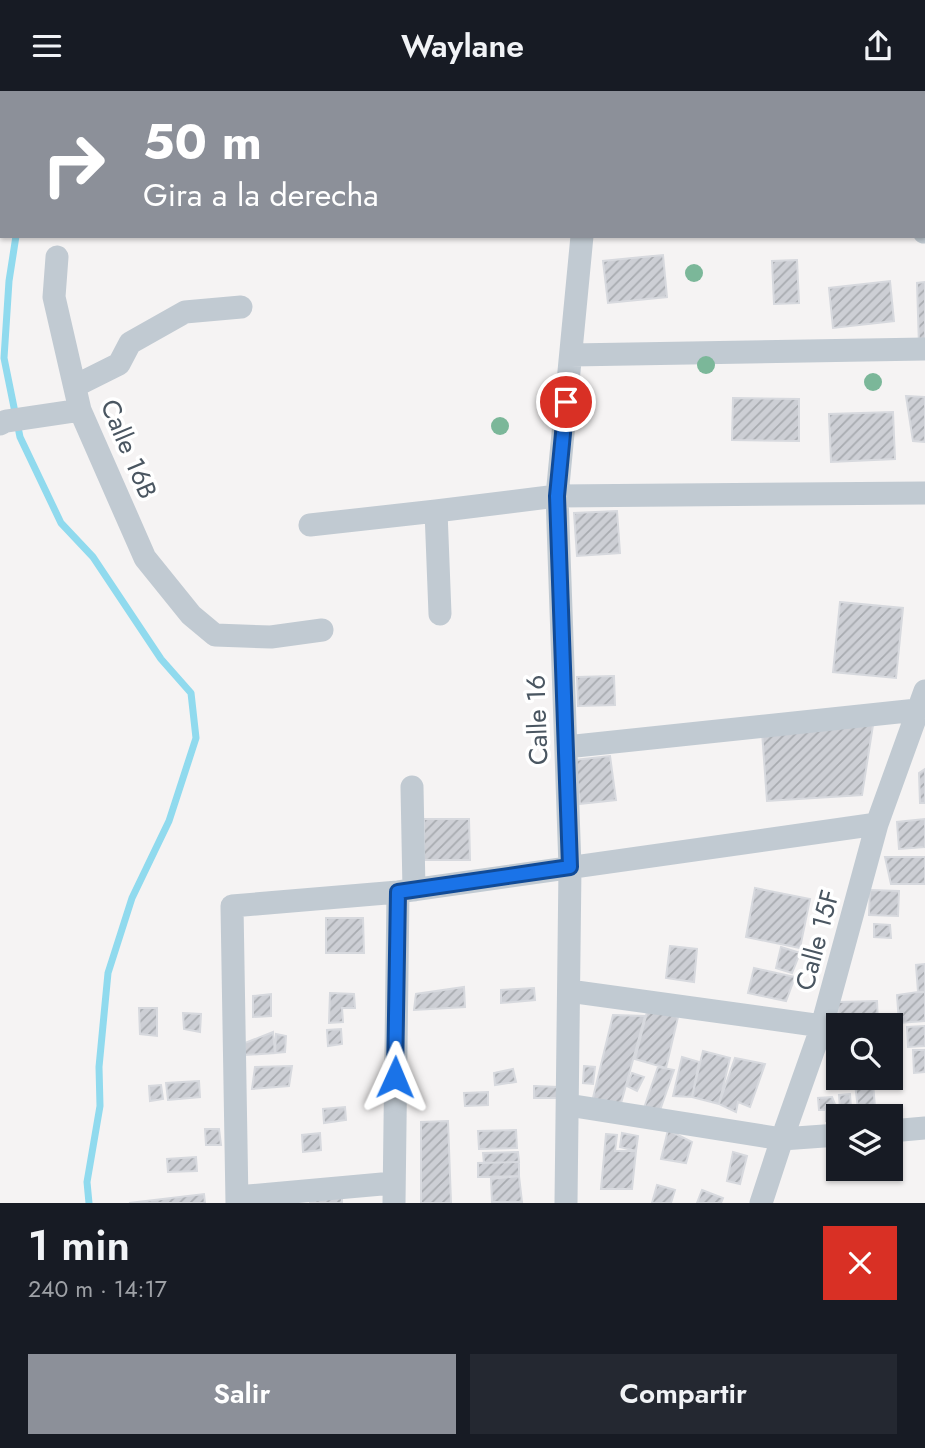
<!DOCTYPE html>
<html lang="es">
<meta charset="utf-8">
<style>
body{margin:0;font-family:Jost,sans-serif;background:#242831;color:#f1f3f6;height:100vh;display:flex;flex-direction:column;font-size:26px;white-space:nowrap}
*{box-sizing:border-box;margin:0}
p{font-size:23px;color:#9ea1a6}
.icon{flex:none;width:38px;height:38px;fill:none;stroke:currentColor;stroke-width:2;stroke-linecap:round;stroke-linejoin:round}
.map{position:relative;height:1112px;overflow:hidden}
.sheet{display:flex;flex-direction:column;background:#171b24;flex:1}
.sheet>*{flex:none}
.banner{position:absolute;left:0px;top:0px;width:926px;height:147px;box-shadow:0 2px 5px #0004;background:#8c9099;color:#fff;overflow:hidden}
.tools{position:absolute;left:826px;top:922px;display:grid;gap:14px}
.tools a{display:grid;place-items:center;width:77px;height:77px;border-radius:0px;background:#171b24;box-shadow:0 2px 5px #0004;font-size:35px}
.pin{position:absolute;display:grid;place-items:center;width:60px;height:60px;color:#fff;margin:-30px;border:4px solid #fff;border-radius:50%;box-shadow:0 2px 7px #0007}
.me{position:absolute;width:77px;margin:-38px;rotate:1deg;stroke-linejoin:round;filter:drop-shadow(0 0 5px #0008)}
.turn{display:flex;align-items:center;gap:24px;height:147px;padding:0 28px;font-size:32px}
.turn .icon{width:91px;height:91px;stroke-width:2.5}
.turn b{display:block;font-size:49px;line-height:60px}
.round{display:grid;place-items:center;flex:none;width:74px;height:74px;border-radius:0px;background:#242831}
.headline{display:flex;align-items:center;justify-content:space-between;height:119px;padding:0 28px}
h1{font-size:42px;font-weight:600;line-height:52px}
.action{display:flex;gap:14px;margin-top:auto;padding:14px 28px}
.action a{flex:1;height:80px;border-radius:0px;background:#8c9099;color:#fff;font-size:28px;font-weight:600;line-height:80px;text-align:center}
.action a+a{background:#242831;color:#f1f3f6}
header{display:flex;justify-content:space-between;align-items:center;height:91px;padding:0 28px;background:#171b24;font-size:32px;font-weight:600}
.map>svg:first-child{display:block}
</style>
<header><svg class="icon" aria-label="menu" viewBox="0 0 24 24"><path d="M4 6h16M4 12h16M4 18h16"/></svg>Waylane<svg class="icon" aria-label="share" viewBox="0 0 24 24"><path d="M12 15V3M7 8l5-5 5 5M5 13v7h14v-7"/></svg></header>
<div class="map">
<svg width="925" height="1112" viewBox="0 0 925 1112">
<defs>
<pattern id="building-hatch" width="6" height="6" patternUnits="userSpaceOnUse" patternTransform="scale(1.75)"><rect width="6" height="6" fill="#cdcfd5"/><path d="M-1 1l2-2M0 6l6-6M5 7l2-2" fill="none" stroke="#a8abb0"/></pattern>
</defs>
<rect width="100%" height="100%" fill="#f5f3f3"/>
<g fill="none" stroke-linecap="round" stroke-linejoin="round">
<path stroke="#90daee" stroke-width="7" d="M14 0 15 2
M16 145 9 190 4 267 20 346 61 432 93 466 161 568 191 602 196 647 169 730 132 807 108 882 99 976 100 1015 87 1091 89 1112"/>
</g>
<path fill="url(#building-hatch)" stroke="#d7d9de" stroke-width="2" d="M483 0H550V1L483 2Z
M663 164 667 206 608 212 603 170Z
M797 169 799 212 774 213 772 170Z
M890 190 894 230 833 237 829 197Z
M925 191V255H919L917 192Z
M906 305 925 306V351L913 350Z
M733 307 799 308V350L732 349Z
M893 321 895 368 831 371 829 323Z
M617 420 620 462 577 465 574 422Z
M840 511 903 517 896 587 833 581Z
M614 585 615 614 578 615 577 586Z
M873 634 862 704 767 710 762 641Z
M610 665 616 709 580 713 575 669Z
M925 678V712H920L919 682Z
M424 728H469L470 769H424Z
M925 728V756L899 758 897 731Z
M885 766H925V793H891Z
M755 797 810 808 800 857 746 846Z
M870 799 899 800 898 825 869 824Z
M326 827H363L364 862H326Z
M874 833 890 834 891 847 874 846Z
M670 855 697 858 694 891 666 887Z
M781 856 800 862 792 882 776 877Z
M925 873V901H918L916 874Z
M754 877 795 886 786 910 748 902Z
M464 896 465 916 414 919 416 903Z
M534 897 535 909 501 912V899Z
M918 901H925V930L899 932 897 904Z
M330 902 354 903 355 917H342L343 931 329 932Z
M271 903V925L253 926V905Z
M877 910 878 932 839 934 838 911Z
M139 917H157V945L140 943Z
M648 917 678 926 666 977 635 968Z
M183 922 201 923 200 941 184 938Z
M613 924 645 925 620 1016 592 1011Z
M925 935V955L908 956 907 936Z
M341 938 342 953 328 955 327 939Z
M273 941 275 962 245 964V952Z
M276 943 286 945 285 961 275 962Z
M913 959H925V981L914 982Z
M703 960 730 967 719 1013 692 1006Z
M682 966 699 971 692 1006 673 1005Z
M735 967 765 973 750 1016 738 1011 736 1021 719 1013Z
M292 975 289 995 252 998 255 976Z
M584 975 595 976 593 993 583 992Z
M658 976 674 979 658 1025 643 1020Z
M513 978 516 991 495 994 494 982Z
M632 982 644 986 637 1000 627 995Z
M199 990 200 1006 168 1009 166 992Z
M873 992 875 1016 858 1018 855 993Z
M161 994 163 1008 150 1010 149 995Z
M534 995 558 996V1007H534Z
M488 1001V1014L465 1015 464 1002Z
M850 1003 851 1017 840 1018 839 1004Z
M832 1006 837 1018 819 1019 818 1007Z
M345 1016 346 1029 324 1032 323 1018Z
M844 1019 843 1026H838V1030H826V1020Z
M448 1030 451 1112H421V1031Z
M205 1038H219L221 1054H206Z
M516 1039 517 1057 479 1058 478 1040Z
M668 1039 692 1051 686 1072 661 1068Z
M320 1042 321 1059 303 1061 302 1044Z
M622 1042 638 1045 636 1060 620 1056Z
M606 1043 617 1044 615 1060H636L632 1098H601Z
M518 1061 519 1071 484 1072 483 1062Z
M733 1061 747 1065 740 1093 727 1090Z
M196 1066 197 1080 168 1081 167 1068Z
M519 1071V1085L478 1086V1072Z
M519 1085 522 1111H492L491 1088Z
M657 1094 675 1099 671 1112H652Z
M702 1099 723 1107 721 1112H697Z
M204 1103 205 1112H129Z
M342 1107V1112H310V1109Z"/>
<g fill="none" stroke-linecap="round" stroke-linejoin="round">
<path stroke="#c1cad2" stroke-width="23" d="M371 0V2
M707 0 724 2
M596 2 597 0
M924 21 925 22
M924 141H925
M57 166 54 206 80 319 145 467 191 524 215 544 271 546 322 539
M571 264 925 258
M75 295 119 273 130 252 185 221 241 216
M0 333 6 330 80 319
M436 420 440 523
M310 434 436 420 557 405 925 402
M566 656 917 619
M412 696 414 799
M569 900 822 935
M568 1014 782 1048 838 1044
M891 1040 925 1037
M237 1106 393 1092
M237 1112 232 815 398 801 877 733
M394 1112 398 801
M566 1112 570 776 557 405 582 145
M761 1112 782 1048 822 935 877 733 925 600"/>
</g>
<g fill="#7bb799">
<circle cx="694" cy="182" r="9"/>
<circle cx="706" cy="274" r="9"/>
<circle cx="873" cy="291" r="9"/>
<circle cx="500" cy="335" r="9"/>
</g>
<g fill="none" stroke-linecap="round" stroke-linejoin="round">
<g stroke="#114b97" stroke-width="18">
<path id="route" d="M395 986 398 801 570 776 557 405 566 311"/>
</g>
<use href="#route" stroke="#1a73e8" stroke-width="12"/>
</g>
<g text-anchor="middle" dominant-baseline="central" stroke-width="7" stroke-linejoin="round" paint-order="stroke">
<g font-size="26" fill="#4a5661" stroke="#fff">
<text transform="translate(129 358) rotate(67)">Calle 16B</text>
<text transform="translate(537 629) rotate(-92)">Calle 16</text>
<text transform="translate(817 849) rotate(-75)">Calle 15F</text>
</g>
</g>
</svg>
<div class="tools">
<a><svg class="icon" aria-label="search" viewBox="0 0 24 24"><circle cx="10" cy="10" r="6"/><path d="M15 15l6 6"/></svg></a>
<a><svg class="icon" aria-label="layers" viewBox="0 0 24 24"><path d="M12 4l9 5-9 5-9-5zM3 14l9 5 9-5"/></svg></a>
</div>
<div class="pin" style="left:566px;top:311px;background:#d93025"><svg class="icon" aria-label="arrive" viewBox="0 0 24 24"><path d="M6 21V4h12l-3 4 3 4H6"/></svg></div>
<svg class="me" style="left:395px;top:986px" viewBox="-20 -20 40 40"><path d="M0-17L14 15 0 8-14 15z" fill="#1a73e8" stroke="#fff" stroke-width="4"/></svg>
<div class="banner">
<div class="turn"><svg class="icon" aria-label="right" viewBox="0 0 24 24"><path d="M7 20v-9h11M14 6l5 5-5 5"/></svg><div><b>50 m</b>Gira a la derecha</div></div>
</div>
</div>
<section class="sheet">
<div class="headline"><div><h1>1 min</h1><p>240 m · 14:17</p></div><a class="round" style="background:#d93025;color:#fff"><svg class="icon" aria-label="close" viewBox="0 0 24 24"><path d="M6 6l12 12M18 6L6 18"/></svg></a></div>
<div class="action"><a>Salir</a><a>Compartir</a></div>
</section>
